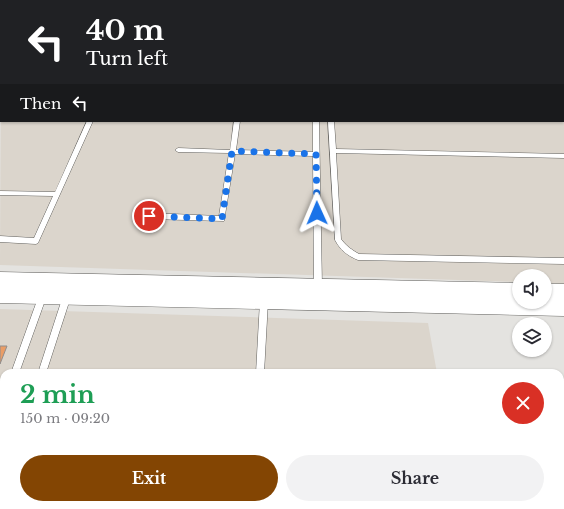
<!DOCTYPE html>
<meta charset="utf-8">
<style>
body{margin:0;font-family:"Libre Baskerville",serif;background:#f2f2f3;color:#2b2b33;height:100vh;display:flex;flex-direction:column;font-size:15px;white-space:nowrap}
*{box-sizing:border-box;margin:0}
p{font-size:13px;color:#7c7c81}
.icon{flex:none;width:22px;height:22px;fill:none;stroke:currentColor;stroke-width:2;stroke-linecap:round;stroke-linejoin:round}
.map{position:relative;flex:1;overflow:hidden}
.panel{position:absolute;left:0px;top:369px;width:564px;height:140px;display:flex;flex-direction:column;background:#fff;border-radius:12px 12px 0 0;box-shadow:0 1px 3px #0004}
.panel>*{flex:none}
.hud{position:absolute;left:0px;top:0px;width:564px;height:122px;box-shadow:0 1px 3px #0004;background:#202124;color:#fff;overflow:hidden}
.controls{position:absolute;left:512px;top:269px;display:grid;gap:8px}
.controls a{display:grid;place-items:center;width:40px;height:40px;border-radius:50%;background:#fff;box-shadow:0 1px 3px #0004;font-size:20px}
.pin{position:absolute;display:grid;place-items:center;width:34px;height:34px;color:#fff;margin:-17px;border:2px solid #fff;border-radius:50%;box-shadow:0 1px 4px #0007}
.me{position:absolute;width:44px;margin:-22px;rotate:359deg;stroke-linejoin:round;filter:drop-shadow(0 0 3px #0008)}
.turn{display:flex;align-items:center;gap:14px;height:84px;padding:0 20px;font-size:18px}
.turn .icon{width:52px;height:52px;stroke-width:2.5}
.turn b{display:block;font-size:28px;line-height:34px}
.then{display:flex;align-items:center;height:38px;padding:0 20px;background:#0003;gap:8px;font-size:15px}
.round{display:grid;place-items:center;flex:none;width:42px;height:42px;border-radius:21px;background:#f2f2f3}
.overview{display:flex;align-items:center;justify-content:space-between;height:68px;padding:0 20px}
h1{font-size:24px;font-weight:700;line-height:30px;color:#1e9e55}
.cta{display:flex;gap:8px;margin-top:auto;padding:8px 20px}
.cta a{flex:1;height:46px;border-radius:24px;background:#834503;color:#fff;font-size:16px;font-weight:700;line-height:46px;text-align:center}
.cta a+a{background:#f2f2f3;color:#2b2b33}
.map>svg:first-child{display:block}
</style>
<div class="map">
<svg width="564" height="509" viewBox="0 0 564 509">
<rect width="100%" height="100%" fill="#e4e3e0"/>
<path fill="#dbd5cc" d="M32 0H564V284L545 283V276H519V282L0 265 1 46V121H563V1Z
M0 309 428 323 437 373H4V505H459L460 509H0Z"/>
<path fill="#ea9d66" stroke="#908d8c" d="M49 0H271V1H49Z
M372 0H564V55L563 1Z
M0 346H7L0 364Z
M26 505H225V509H25Z"/>
<g fill="none" stroke-linecap="round" stroke-linejoin="round">
<g stroke="#61605d" stroke-width="1">
<path id="lane" d="M358 0H362V1H358Z
M563 100H564V104H563Z
M87 121H93L38 243 36 244 0 242V236L34 238 53 196 0 195V191L55 192Z
M234 121H240L236 150 313 152V121H319L322 287 321 289 318 290 315 289 314 287 313 156 235 154 224 221 149 219 146 216 149 213 219 216 229 153 178 152 175 150 178 148 230 150Z
M328 121H334L336 149 564 154V158L336 153 341 239C346 246 352 250 359 254L564 258V264L358 260C348 256 340 250 335 240Z
M43 292 46 293 47 295 19 373H11L39 295 40 293Z
M67 293 70 294 71 296 46 373H38L63 296 64 294Z
M264 298 267 299 268 301 264 373H256L260 301 261 299Z
M4 398V414L3 416 0 417V401L1 399Z
M4 483V502L0 505V486Z
M246 505H256V509H246Z"/>
</g>
<g stroke="#61605d" stroke-width="1">
<path id="secondary" d="M6 0H18L5 1Z
M1 24V32L0 33V25Z
M0 272 519 283V302H545V284H564V316L0 303Z"/>
</g>
<use href="#lane" fill="#fff" fill-rule="evenodd"/>
<use href="#secondary" fill="#fff" fill-rule="evenodd"/>
</g>
<g fill="none" stroke-linecap="round" stroke-linejoin="round">
<path stroke="#1a73e8" stroke-width="7" stroke-dasharray="0 12.6" d="M149 216 222 219 232 151 316 154 317 213"/>
</g>
</svg>
<div class="controls">
<a><svg class="icon" aria-label="sound" viewBox="0 0 24 24"><path d="M4 9h4l5-4v14l-5-4H4zM17 9q2 3 0 6"/></svg></a>
<a><svg class="icon" aria-label="layers" viewBox="0 0 24 24"><path d="M12 4l9 5-9 5-9-5zM3 14l9 5 9-5"/></svg></a>
</div>
<div class="pin" style="left:149px;top:216px;background:#d93025"><svg class="icon" aria-label="arrive" viewBox="0 0 24 24"><path d="M6 21V4h12l-3 4 3 4H6"/></svg></div>
<svg class="me" style="left:317px;top:213px" viewBox="-20 -20 40 40"><path d="M0-17L14 15 0 8-14 15z" fill="#1a73e8" stroke="#fff" stroke-width="4"/></svg>
<div class="hud">
<div class="turn"><svg class="icon" aria-label="left" viewBox="0 0 24 24"><path d="M17 20v-9H6M10 6l-5 5 5 5"/></svg><div><b>40 m</b>Turn left</div></div>
<div class="then">Then<svg class="icon" aria-label="left" viewBox="0 0 24 24"><path d="M17 20v-9H6M10 6l-5 5 5 5"/></svg></div>
</div>
<section class="panel">
<div class="overview"><div><h1>2 min</h1><p>150 m · 09:20</p></div><a class="round" style="background:#d93025;color:#fff"><svg class="icon" aria-label="close" viewBox="0 0 24 24"><path d="M6 6l12 12M18 6L6 18"/></svg></a></div>
<div class="cta"><a>Exit</a><a>Share</a></div>
</section>
</div>
